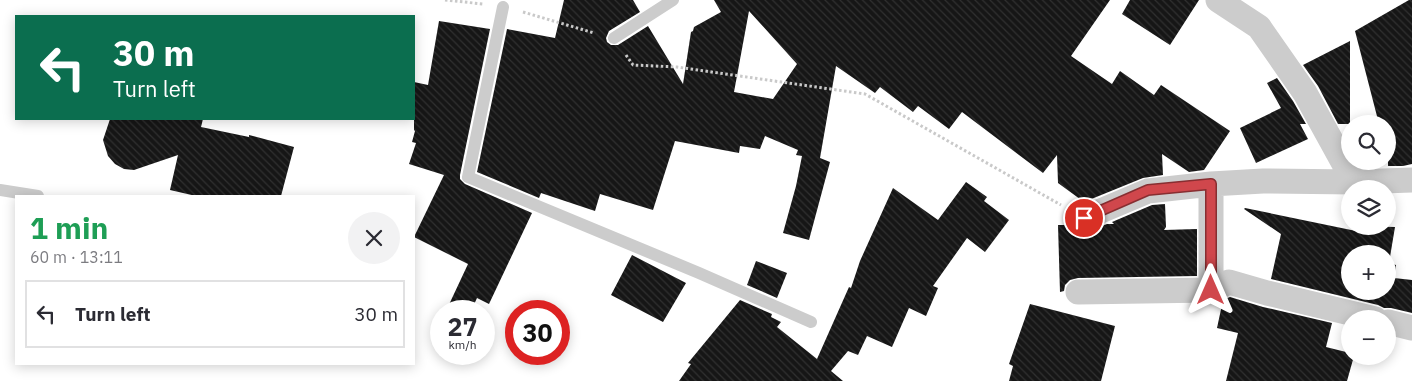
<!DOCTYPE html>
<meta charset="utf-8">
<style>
body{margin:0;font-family:"IBM Plex Sans",sans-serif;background:#f2f2f3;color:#2b2b33;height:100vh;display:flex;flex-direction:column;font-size:19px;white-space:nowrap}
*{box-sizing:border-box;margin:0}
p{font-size:16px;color:#7c7c81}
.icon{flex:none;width:28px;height:28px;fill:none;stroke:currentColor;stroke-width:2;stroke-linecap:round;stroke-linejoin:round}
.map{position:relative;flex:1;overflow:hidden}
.panel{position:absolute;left:15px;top:195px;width:400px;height:170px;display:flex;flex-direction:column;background:#fff;border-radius:0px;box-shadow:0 2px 12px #0003}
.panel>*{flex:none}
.hud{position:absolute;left:15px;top:15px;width:400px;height:105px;border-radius:0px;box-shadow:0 2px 12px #0003;background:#0b6e4f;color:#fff;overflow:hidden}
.tools{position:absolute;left:1341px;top:115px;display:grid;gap:10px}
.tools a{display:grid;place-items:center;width:55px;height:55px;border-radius:50%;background:#fff;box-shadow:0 2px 12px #0003;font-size:25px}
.speed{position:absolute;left:430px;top:300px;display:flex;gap:10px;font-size:25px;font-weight:700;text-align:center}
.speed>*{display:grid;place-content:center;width:65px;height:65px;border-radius:50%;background:#fff;box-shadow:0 2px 12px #0003;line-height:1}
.speed small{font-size:12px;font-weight:400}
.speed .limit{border:8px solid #d22;background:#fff;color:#111}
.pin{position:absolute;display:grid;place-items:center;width:42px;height:42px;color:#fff;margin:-21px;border:2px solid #fff;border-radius:50%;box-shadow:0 1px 5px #0007}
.me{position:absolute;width:55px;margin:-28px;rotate:0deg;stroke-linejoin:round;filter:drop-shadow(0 0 4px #0008)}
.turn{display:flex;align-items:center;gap:18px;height:105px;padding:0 15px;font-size:22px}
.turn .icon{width:65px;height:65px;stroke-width:2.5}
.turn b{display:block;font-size:35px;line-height:42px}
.round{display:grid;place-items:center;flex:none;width:52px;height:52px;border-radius:26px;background:#f2f2f3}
.summary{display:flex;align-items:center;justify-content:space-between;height:85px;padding:0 15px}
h1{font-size:30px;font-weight:700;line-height:38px;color:#1e9e55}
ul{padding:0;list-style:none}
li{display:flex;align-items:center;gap:15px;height:68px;margin:0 10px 8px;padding:0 5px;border:2px solid #e1e1e2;border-radius:0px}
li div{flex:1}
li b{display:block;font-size:19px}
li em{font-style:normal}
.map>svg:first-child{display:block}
</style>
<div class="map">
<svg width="1412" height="381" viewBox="0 0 1412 381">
<defs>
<pattern id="building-back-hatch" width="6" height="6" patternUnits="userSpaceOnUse" patternTransform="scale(1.25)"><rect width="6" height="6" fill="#161616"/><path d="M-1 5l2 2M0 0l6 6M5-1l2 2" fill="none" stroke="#303030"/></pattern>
</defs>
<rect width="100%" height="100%" fill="#fff"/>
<path fill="url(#building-back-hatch)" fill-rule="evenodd" d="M564 0H633L640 12 609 31 606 38 607 42 611 45H618L648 26 683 84 691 32 693 31 694 27 721 12 714 0H1110L1071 56 1112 84 1120 71 1154 95 1161 85 1230 131 1204 170 1189 172 1162 154 1163 175 1143 178 1084 202 1058 183 1057 155 1043 173 962 112 949 129 918 106 913 112 880 87 875 93 836 66 820 158 830 162 809 240 783 233 796 186 802 156 796 155 798 150 765 136 760 149 740 146 739 153 675 141 653 210 600 194 595 211 541 193 539 198 477 172 507 29 555 38ZM749 11 797 64 773 99 734 92Z
M1130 0H1199L1170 45 1122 14Z
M1409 0H1412V164L1403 166H1388V124H1379L1355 31Z
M439 21 490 29 460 175V179L465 184 532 213 489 304 477 298 471 311H446L468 264 414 237 444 175 409 164 416 143 412 142 415 131 414 130V82L428 85Z
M1350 41V124H1338L1318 86 1303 65Z
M1277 78 1293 101 1306 124H1300L1308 139 1256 163 1240 128 1281 108 1267 83Z
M110 119H203L201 127 249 137V135L294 147 281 196H196L170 190 178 155 134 170 124 169 115 164 108 156 103 140Z
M966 182 987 197 984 201 1009 220 985 252 967 238 933 286 938 288 926 316 909 308 892 347 867 336 858 355 848 351 831 371 843 381H679L691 364 688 363 740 300 772 314 771 317 781 322 777 327 817 359 849 287 851 288 860 261 893 188 938 220Z
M1165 204 1166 227 1164 230 1197 229V276L1078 278 1070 280 1065 285 1064 291 1060 292 1058 225H1072L1076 230 1082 232 1089 231 1107 224H1114L1112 222 1152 205Z
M1245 208 1356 231 1357 226 1395 227 1389 263 1396 265 1394 278 1412 280V313L1391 308H1384L1378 305 1271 279 1281 234 1244 209ZM1350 254H1388V291H1350Z
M632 255 686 283 663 322 611 295Z
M756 261 787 273 777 298 747 285Z
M1230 297 1263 307 1332 323 1326 347 1350 353V356H1354L1347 381H1226L1238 333 1217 328 1223 300Z
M1030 304 1115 326 1101 381H1009L1013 366 1009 364Z"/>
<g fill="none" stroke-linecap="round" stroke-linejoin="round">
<path stroke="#c9c9c9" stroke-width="3" stroke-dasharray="2.5 2.5" stroke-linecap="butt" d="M445 0 483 4
M523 12 594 33
M626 55 633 65 677 67 865 94 1061 205"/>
<path stroke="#ccc" stroke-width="12" d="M503 7 468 177 699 273 811 322
M614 38 673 0
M0 190 38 196"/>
<path stroke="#ccc" stroke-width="25" d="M1218 0 1259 27 1305 93 1354 182
M1084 218 1148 191 1211 184 1263 181 1354 182 1412 180
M1211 290V184
M1078 292 1211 290 1229 282 1267 293 1375 319
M1388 322 1412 328"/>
</g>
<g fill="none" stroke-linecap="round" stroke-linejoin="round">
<g stroke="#872e31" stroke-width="12">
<path id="route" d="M1084 218 1148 190 1211 184V290"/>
</g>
<use href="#route" stroke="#d0474c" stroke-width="9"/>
</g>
</svg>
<div class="tools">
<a><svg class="icon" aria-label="search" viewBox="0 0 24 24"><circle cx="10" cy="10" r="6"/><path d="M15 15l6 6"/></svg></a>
<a><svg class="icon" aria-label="layers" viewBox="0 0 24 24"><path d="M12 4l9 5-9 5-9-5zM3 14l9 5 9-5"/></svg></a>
<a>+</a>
<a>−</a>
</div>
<div class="speed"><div>27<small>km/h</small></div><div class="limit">30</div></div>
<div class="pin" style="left:1084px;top:218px;background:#d93025"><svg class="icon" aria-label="arrive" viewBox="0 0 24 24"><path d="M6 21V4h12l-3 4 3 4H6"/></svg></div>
<svg class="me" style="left:1211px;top:290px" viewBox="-20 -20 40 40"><path d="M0-17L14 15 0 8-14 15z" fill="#d0474c" stroke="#fff" stroke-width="4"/></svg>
<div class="hud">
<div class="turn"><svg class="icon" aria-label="left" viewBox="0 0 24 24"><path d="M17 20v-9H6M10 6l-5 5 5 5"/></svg><div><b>30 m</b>Turn left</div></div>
</div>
<section class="panel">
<div class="summary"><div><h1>1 min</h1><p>60 m · 13:11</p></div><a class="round"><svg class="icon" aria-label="close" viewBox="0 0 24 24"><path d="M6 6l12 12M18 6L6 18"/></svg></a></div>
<ul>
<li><svg class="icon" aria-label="left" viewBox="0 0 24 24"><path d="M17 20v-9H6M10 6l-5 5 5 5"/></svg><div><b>Turn left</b></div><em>30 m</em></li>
</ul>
</section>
</div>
